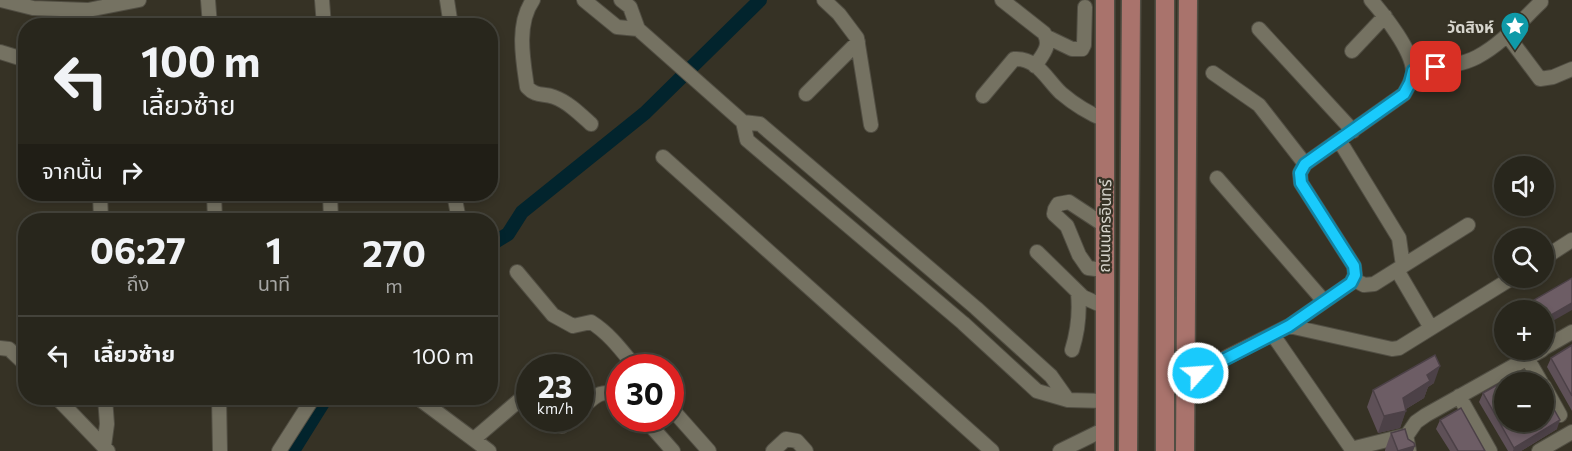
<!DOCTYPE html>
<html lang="th">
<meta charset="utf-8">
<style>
body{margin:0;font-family:Commissioner,"Noto Sans Thai",sans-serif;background:#343229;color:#f1f3f6;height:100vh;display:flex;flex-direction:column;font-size:22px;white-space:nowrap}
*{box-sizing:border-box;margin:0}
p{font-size:20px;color:#a5a5a3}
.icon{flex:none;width:33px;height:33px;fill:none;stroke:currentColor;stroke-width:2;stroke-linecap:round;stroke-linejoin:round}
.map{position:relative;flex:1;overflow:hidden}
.panel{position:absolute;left:18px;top:213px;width:480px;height:192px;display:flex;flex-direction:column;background:#28261c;border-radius:24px;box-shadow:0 3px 9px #0003,0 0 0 2px #44433b}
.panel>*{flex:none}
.guide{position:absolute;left:18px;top:18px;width:480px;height:183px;border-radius:24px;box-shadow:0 3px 9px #0003,0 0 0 2px #44433b;background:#28261c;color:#f1f3f6;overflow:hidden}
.fabs{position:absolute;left:1494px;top:156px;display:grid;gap:12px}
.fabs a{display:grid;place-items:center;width:60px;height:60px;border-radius:50%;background:#28261c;box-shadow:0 3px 9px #0003,0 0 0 2px #44433b;font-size:30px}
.speed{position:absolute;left:516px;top:354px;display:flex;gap:12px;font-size:30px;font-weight:700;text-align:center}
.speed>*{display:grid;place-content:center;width:78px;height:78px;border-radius:50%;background:#28261c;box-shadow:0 3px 9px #0003,0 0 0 2px #44433b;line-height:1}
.speed small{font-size:15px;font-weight:400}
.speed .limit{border:9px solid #d22;background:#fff;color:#111}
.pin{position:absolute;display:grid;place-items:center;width:51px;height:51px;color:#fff;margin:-26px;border-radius:12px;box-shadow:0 3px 9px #0006}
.me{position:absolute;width:66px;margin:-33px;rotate:64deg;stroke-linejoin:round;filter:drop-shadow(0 0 4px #0008)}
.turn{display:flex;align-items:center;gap:21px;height:126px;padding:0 24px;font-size:27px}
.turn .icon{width:78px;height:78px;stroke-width:2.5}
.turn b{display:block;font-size:42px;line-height:51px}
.then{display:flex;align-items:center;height:57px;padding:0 24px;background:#0003;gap:12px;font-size:22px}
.eta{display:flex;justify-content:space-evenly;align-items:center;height:102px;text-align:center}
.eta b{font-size:36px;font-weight:700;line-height:42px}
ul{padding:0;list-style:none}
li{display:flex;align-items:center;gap:18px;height:78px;padding:0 24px;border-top:2px solid #44433b}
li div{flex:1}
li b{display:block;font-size:22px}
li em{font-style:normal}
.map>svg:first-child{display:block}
</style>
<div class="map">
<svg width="1572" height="451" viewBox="0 0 1572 451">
<rect width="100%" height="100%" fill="#363225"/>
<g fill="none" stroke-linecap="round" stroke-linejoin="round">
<path stroke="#02242d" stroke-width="14" d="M490 245 508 234 522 212 645 113 760 0
M293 451 326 398"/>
<g stroke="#514e43" stroke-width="16">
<path id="minor" d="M1 0 33 8 88 10 139 0
M208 0 210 26
M322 0 324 26
M447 0 451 26
M533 0C516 24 523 60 527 87 536 97 543 93 554 97 568 102 580 114 591 124
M584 0 617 27 638 29
M621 0 630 7 638 29 743 122 747 140 963 323 1037 391 1068 400 1105 401
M824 0 839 14 857 38 871 125
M1002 0 1044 33C1052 46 1042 55 1035 66
M1259 29 1353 131
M1507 35 1540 79 1553 77 1572 69
M1047 37 1072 49H1082L1084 45 1085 7
M1352 51 1385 16
M0 52 26 60
M1413 71C1433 67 1458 67 1477 57 1502 44 1521 21 1541 2
M1213 73 1259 105 1305 164
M806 94 858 42
M983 96 1014 59C1037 57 1047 80 1061 93 1075 105 1088 113 1105 120
M743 122 760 124 976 308 1051 376 1068 400
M1339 140 1399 238 1403 266
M663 157 992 451
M1217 178 1323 300
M100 194 101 220
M214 194 215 220
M330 194 331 220
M454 194 459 220
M1037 252 1083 297 1103 306
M1544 258 1572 240
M1104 270 1088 268 1079 255 1067 226 1054 214 1055 209 1058 204 1069 202 1104 225
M1397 270 1431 328
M517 272 553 315 573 326 591 322C610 334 622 351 636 368
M1353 279 1364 285 1374 284 1468 225
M1289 326 1351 283 1355 275 1354 266 1301 183 1300 173 1305 164 1404 94C1408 87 1413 79 1413 71 1412 50 1385 16 1371 0
M1273 335 1353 451
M0 348 9 349 26 365
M1544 348 1572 332
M1072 350C1078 331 1080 313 1078 293
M1527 358 1541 382
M1185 378 1289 326 1392 349 1399 348 1512 278
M1544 386 1560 415
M1459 396 1490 451
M57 398 108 451
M219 398 220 451
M418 398 489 451
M670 407 709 451
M580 410C594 397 601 387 620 397
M644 418 673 451
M562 426 571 418
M1405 438 1416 422 1426 415 1542 350
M474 439 530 391
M104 446 107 424 105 398
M1351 449 1403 436 1407 440 1409 451
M279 451 313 398
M773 451 786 439 797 441 806 451
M1060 451 1105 429
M1539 451 1572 432"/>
</g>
<g stroke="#514e43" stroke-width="21">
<path id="major" d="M1105 451V0
M1128 451 1131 0
M1165 451V0
M1185 451 1188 0"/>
</g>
<use href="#minor" stroke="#757262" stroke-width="14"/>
<use href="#major" stroke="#a9736c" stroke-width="18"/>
</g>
<path fill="#5e5057" d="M1572 345V411L1547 367 1551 358Z
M1434 383 1428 387 1424 398 1406 409 1400 428 1378 433 1367 407 1373 390Z
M1483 393 1504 422 1557 429 1521 451H1508L1479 402Z
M1440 420 1485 451H1450L1436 429Z
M1391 433 1408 439 1413 451H1385V450Z"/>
<path fill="#4c4147" d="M1572 303V310L1551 322 1549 327 1544 330V323L1551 315Z
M1440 366 1434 383 1428 387 1424 398 1401 412 1406 411 1400 428 1378 433 1384 416 1427 375Z
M1560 420 1557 429 1521 451H1513L1514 448Z
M1415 446 1413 451H1400Z"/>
<path fill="#6d5d65" stroke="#4c4147" stroke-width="1.5" d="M1572 278V303L1551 315 1553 318 1544 323V310H1517Z
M1572 345V396L1551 358Z
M1435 355 1440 366 1427 375 1430 381 1403 398 1406 411 1384 416 1373 390Z
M1532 373 1537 382H1516Z
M1504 381 1505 382 1504 422H1544V392L1560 420 1514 448 1483 393Z
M1461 408 1485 451H1458L1440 420Z
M1405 429 1408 439 1414 443 1415 446 1398 451 1391 433Z"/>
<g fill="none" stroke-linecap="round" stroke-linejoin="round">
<g stroke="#1083a4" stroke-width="15">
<path id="route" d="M1198 373 1289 326 1351 283 1355 275 1354 266 1301 183 1300 173 1305 164 1404 94 1410 83 1413 71 1436 67"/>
</g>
<use href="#route" stroke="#19cafc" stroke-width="10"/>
</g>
<defs>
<g id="sight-pin" transform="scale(1.5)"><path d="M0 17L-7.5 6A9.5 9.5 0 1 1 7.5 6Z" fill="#0f9aa8" stroke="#363225"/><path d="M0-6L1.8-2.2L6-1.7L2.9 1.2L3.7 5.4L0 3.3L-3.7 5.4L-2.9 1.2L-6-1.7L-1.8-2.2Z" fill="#fff"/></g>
</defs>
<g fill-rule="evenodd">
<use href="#sight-pin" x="1515" y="26"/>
</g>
<g text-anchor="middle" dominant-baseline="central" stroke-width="4.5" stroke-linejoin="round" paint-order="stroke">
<g font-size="16" font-weight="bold" fill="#d7d5cd" stroke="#363225" text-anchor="end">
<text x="1494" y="26">วัดสิงห์</text>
</g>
<g font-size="16" fill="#d7d5cd" stroke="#363225">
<text transform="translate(1104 226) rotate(-89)">ถนนนครอินทร์</text>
</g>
</g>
</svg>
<div class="fabs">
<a><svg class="icon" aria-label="sound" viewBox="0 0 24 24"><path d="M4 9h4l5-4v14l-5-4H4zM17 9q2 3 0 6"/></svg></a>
<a><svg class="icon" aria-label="search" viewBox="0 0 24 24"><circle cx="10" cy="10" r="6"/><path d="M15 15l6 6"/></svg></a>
<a>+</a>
<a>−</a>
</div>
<div class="speed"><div>23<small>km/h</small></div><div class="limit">30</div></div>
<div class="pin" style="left:1436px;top:67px;background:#d93025"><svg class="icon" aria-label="arrive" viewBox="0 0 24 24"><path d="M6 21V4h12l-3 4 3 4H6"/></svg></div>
<svg class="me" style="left:1198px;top:373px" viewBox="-20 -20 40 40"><circle r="17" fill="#19cafc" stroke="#fff" stroke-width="3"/><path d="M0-11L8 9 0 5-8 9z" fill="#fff"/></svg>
<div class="guide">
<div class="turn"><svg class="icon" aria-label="left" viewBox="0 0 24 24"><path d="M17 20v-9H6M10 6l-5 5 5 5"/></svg><div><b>100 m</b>เลี้ยวซ้าย</div></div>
<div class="then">จากนั้น<svg class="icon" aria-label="right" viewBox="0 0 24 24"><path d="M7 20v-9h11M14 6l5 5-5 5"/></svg></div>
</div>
<section class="panel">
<div class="eta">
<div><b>06:27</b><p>ถึง</p></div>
<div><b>1</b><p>นาที</p></div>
<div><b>270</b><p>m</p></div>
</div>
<ul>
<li><svg class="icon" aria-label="left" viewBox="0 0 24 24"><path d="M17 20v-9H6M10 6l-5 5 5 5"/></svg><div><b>เลี้ยวซ้าย</b></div><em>100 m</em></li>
</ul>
</section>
</div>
